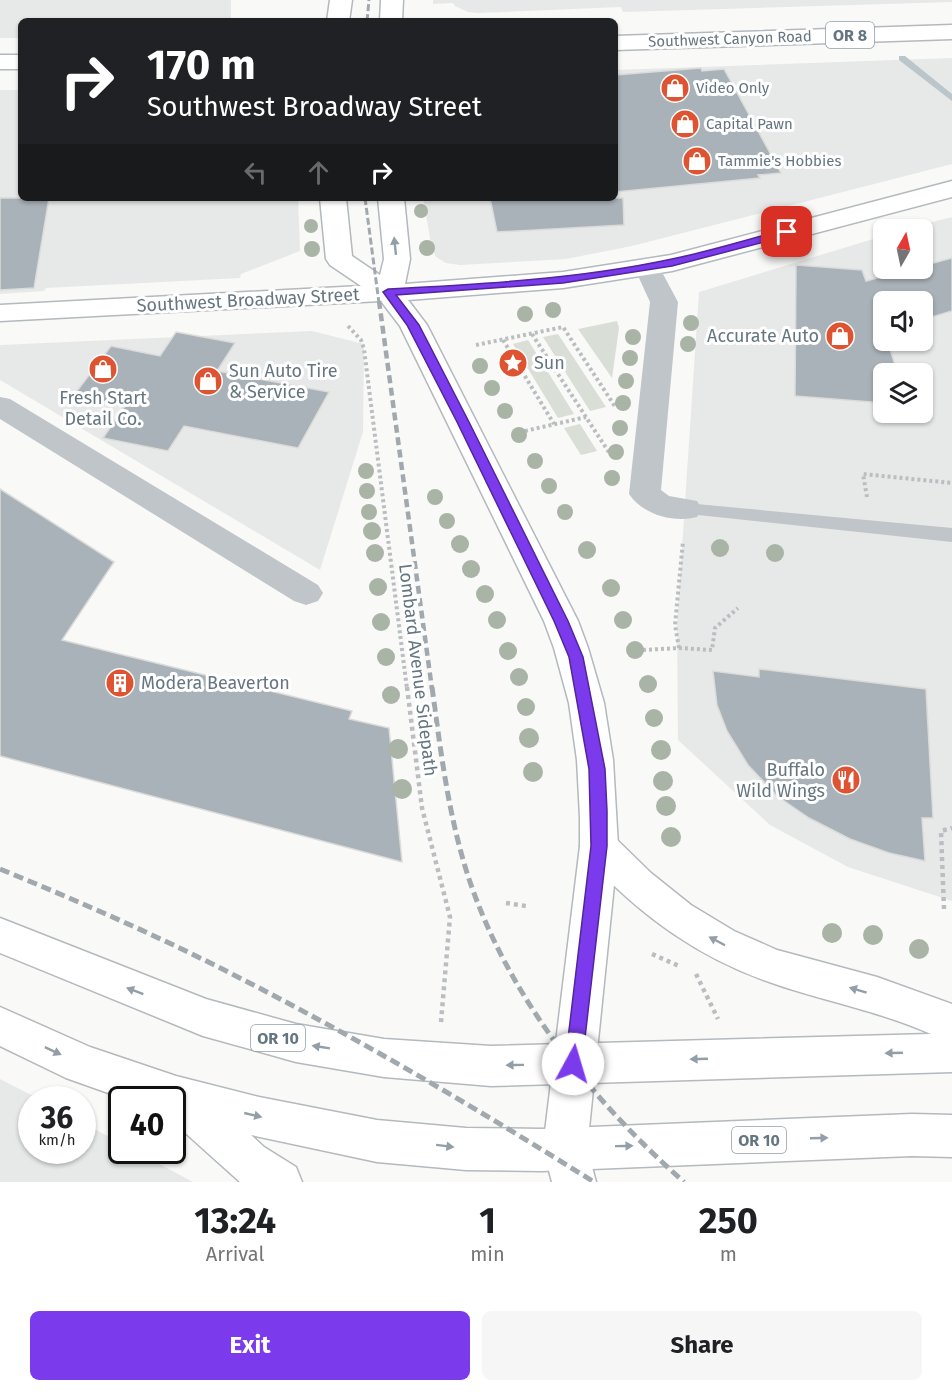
<!DOCTYPE html>
<style>
body{margin:0;font-family:"Fira Sans",sans-serif;background:#f6f6f6;color:#202124;height:100vh;display:flex;flex-direction:column;font-size:22px;white-space:nowrap}
*{box-sizing:border-box;margin:0}
p{font-size:20px;color:#757577}
.icon{flex:none;width:33px;height:33px;fill:none;stroke:currentColor;stroke-width:2;stroke-linecap:round;stroke-linejoin:round}
.map{position:relative;height:1182px;overflow:hidden}
.sheet{display:flex;flex-direction:column;background:#fff;flex:1}
.sheet>*{flex:none}
.banner{position:absolute;left:18px;top:18px;width:600px;height:183px;border-radius:9px;box-shadow:0 2px 4px #0004;background:#202124;color:#fff;overflow:hidden}
.needle{width:39px;rotate:9deg}
.controls{position:absolute;left:873px;top:219px;display:grid;gap:12px}
.controls a{display:grid;place-items:center;width:60px;height:60px;border-radius:9px;background:#fff;box-shadow:0 2px 4px #0004;font-size:30px}
.speed{position:absolute;left:18px;top:1086px;display:flex;gap:12px;font-size:30px;font-weight:700;text-align:center}
.speed>*{display:grid;place-content:center;width:78px;height:78px;border-radius:50%;background:#fff;box-shadow:0 2px 4px #0004;line-height:1}
.speed small{font-size:15px;font-weight:400}
.speed .limit{border:3px solid #111;border-radius:9px;background:#fff;color:#111}
.pin{position:absolute;display:grid;place-items:center;width:51px;height:51px;color:#fff;margin:-26px;border-radius:12px;box-shadow:0 3px 9px #0006}
.me{position:absolute;width:66px;margin:-33px;rotate:6deg;stroke-linejoin:round;filter:drop-shadow(0 0 4px #0008)}
.turn{display:flex;align-items:center;gap:21px;height:126px;padding:0 30px;font-size:27px}
.turn .icon{width:78px;height:78px;stroke-width:2.5}
.turn b{display:block;font-size:42px;line-height:51px}
.lanes{display:flex;align-items:center;height:57px;padding:0 30px;background:#0003;justify-content:center;gap:30px;direction:ltr}
.lanes .off{opacity:.35}
.eta{display:flex;justify-content:space-evenly;align-items:center;height:102px;text-align:center}
.eta b{font-size:36px;font-weight:700;line-height:42px}
.primary-button{display:flex;gap:12px;margin-top:auto;padding:12px 30px}
.primary-button a{flex:1;height:69px;border-radius:9px;background:#7c3aed;color:#fff;font-size:24px;font-weight:700;line-height:69px;text-align:center}
.primary-button a+a{background:#f6f6f6;color:#202124}
.map>svg:first-child{display:block}
</style>
<div class="map">
<svg width="952" height="1182" viewBox="0 0 952 1182">
<rect width="100%" height="100%" fill="#f9f9f7"/>
<path fill="#e7e8e8" fill-rule="evenodd" d="M0 0H231V21H21V38H0Z
M433 0H952V2L623 12 621 7 479 13 468 12 455 6 453 3 433 4Z
M952 58V164L632 246 566 259 460 265 446 263 436 257 432 249 423 198H615V70Z
M0 90H21V198H298L300 251 241 274 240 278 46 288 44 291 0 294Z
M952 217V901L848 867 770 825 678 740 677 623 699 292 883 236 884 268H922V230L905 229ZM884 302H922V340H884ZM884 374H922V412H884Z
M312 331 364 344 363 432 320 570 0 380V345Z
M0 1079 39 1099 32 1100V1150H82L83 1123 121 1143 122 1150 135 1151 193 1182H0Z"/>
<path fill="#d9ded6" d="M617 321 619 328 612 378 578 329Z
M558 334 606 407 590 411 543 337Z
M528 340 574 414 558 418 513 344Z
M580 424 597 451 581 455 564 428Z"/>
<g fill="none" stroke-linecap="round" stroke-linejoin="round">
<path fill="#bac6ca" fill-rule="evenodd" d="M899 56H905L952 94V101L899 60Z"/>
</g>
<path fill="#a9b2b8" stroke="#dbdbd9" stroke-width="1.5" d="M701 68 702 71 724 69 781 173 758 175 760 178 615 192V75Z
M0 198H49L34 288 0 290Z
M490 198H623L624 225 497 232Z
M952 258V311L922 320V302H884V340H887L898 374H884V403L795 396 796 265 862 270 866 281 912 268H922V266Z
M176 332 235 343 217 371 329 392 298 448 184 426 168 451 103 438 125 406 74 395 111 346 160 356Z
M0 489 114 562 62 640 352 711 349 719 389 728 402 862 0 756Z
M759 669 926 689 933 818H922L925 861 889 853 850 839 809 818 777 796 748 765 727 731 717 705 713 671 759 677Z"/>
<g fill="none" stroke-linecap="round" stroke-linejoin="round">
<g stroke="#b3b9bd" stroke-width="3">
<path id="secondary" d="M330 0H352L349 21H327Z
M381 0H403L402 21H380Z
M952 181V197L672 271 563 288 408 300 427 325 578 621 588 648 604 703 613 760 618 846 587 1148 596 1182H552L543 1148 580 846V817L577 760 569 703 554 648 544 621 400 326 381 301 0 321V305L361 286 330 265 326 259 320 198H346L352 256 380 275 384 259 378 198H404L410 259 405 284 563 272 671 255Z"/>
</g>
<g stroke="#b4b9bd" stroke-width="3">
<path id="primary" d="M952 25V39L615 50V36Z
M0 55H21V69H0Z
M599 830 612 835 651 873 691 905 734 931 777 950 877 977 952 1004V1072L491 1086 384 1077 296 1062 203 1036 0 953V918L206 999 296 1024 384 1039 491 1046 931 1034C881 1012 829 1002 778 985 701 960 640 916 586 857L580 846 586 835Z
M0 1007 90 1047 176 1076 259 1097 377 1120 466 1128 542 1129 912 1114 952 1115V1157L912 1156 542 1171 466 1170 377 1162 251 1135 264 1147 296 1167 302 1182H240L172 1121V1100H128L66 1078 0 1046Z"/>
</g>
<path stroke="#bbbec1" stroke-width="4" stroke-dasharray="3 3" stroke-linecap="butt" d="M348 326 361 340 364 349 407 689
M532 334 610 454
M503 340 554 424
M476 345 563 327 616 408
M525 431 586 417
M867 497 863 474 952 483
M679 648 675 625 683 541
M643 650 679 648 712 650 715 628 738 608"/>
<path stroke="#bbbec1" stroke-width="4.5" stroke-dasharray="4 4" stroke-linecap="butt" d="M407 687 422 808 450 917 441 1022
M506 903 526 906
M944 909 941 831 952 828
M652 954 679 966
M696 974 718 1019"/>
<path fill="#c0c5c9" fill-rule="evenodd" d="M686 503 952 528V542L679 513 677 509 679 505Z"/>
<path fill="#c0c5c9" fill-rule="evenodd" d="M647 259 656 261 678 302 661 490 669 496 697 501 702 509 697 517C674 523 643 515 629 494L650 302 634 267 638 261Z
M0 397 10 399 318 585 323 593 318 601 306 605 294 601 0 419Z"/>
<use href="#secondary" fill="#fff" fill-rule="evenodd"/>
<use href="#primary" fill="#fff" fill-rule="evenodd"/>
<path stroke="#a2a9ae" stroke-width="3" stroke-dasharray="7 3" stroke-linecap="butt" d="M367 21 369 0
M365 198 379 303"/>
<path stroke="#a2a9ae" stroke-width="4.5" stroke-dasharray="8 4.5" stroke-linecap="butt" d="M379 301 432 689"/>
<path stroke="#a2a9ae" stroke-width="5" stroke-dasharray="10 5" stroke-linecap="butt" d="M432 687C440 746 447 805 464 863 501 988 588 1097 684 1182
M0 869C78 901 156 935 232 974 356 1037 476 1108 594 1182"/>
</g>
<g fill="#a9b3a6">
<circle cx="421" cy="211" r="7"/>
<circle cx="311" cy="226" r="7"/>
<circle cx="427" cy="248" r="8"/>
<circle cx="312" cy="249" r="8"/>
<circle cx="553" cy="310" r="8"/>
<circle cx="525" cy="314" r="8"/>
<circle cx="691" cy="323" r="8"/>
<circle cx="633" cy="337" r="8"/>
<circle cx="688" cy="344" r="8"/>
<circle cx="630" cy="358" r="8"/>
<circle cx="480" cy="366" r="8"/>
<circle cx="626" cy="381" r="8"/>
<circle cx="492" cy="388" r="8"/>
<circle cx="623" cy="403" r="8"/>
<circle cx="505" cy="411" r="8"/>
<circle cx="620" cy="428" r="8"/>
<circle cx="519" cy="435" r="8"/>
<circle cx="616" cy="452" r="8"/>
<circle cx="535" cy="461" r="8"/>
<circle cx="366" cy="471" r="8"/>
<circle cx="612" cy="478" r="8"/>
<circle cx="549" cy="486" r="8"/>
<circle cx="367" cy="491" r="8"/>
<circle cx="435" cy="497" r="8"/>
<circle cx="369" cy="512" r="8"/>
<circle cx="565" cy="512" r="8"/>
<circle cx="447" cy="521" r="8"/>
<circle cx="372" cy="531" r="9"/>
<circle cx="460" cy="544" r="9"/>
<circle cx="720" cy="548" r="9"/>
<circle cx="587" cy="550" r="9"/>
<circle cx="375" cy="553" r="9"/>
<circle cx="775" cy="553" r="9"/>
<circle cx="471" cy="569" r="9"/>
<circle cx="378" cy="587" r="9"/>
<circle cx="611" cy="588" r="9"/>
<circle cx="485" cy="594" r="9"/>
<circle cx="497" cy="620" r="9"/>
<circle cx="623" cy="620" r="9"/>
<circle cx="381" cy="622" r="9"/>
<circle cx="635" cy="650" r="9"/>
<circle cx="508" cy="651" r="9"/>
<circle cx="386" cy="657" r="9"/>
<circle cx="519" cy="677" r="9"/>
<circle cx="648" cy="684" r="9"/>
<circle cx="391" cy="695" r="9"/>
<circle cx="526" cy="707" r="9"/>
<circle cx="654" cy="718" r="9"/>
<circle cx="529" cy="738" r="10"/>
<circle cx="398" cy="749" r="10"/>
<circle cx="661" cy="750" r="10"/>
<circle cx="533" cy="772" r="10"/>
<circle cx="663" cy="781" r="10"/>
<circle cx="402" cy="789" r="10"/>
<circle cx="666" cy="806" r="10"/>
<circle cx="671" cy="837" r="10"/>
<circle cx="832" cy="933" r="10"/>
<circle cx="873" cy="935" r="10"/>
<circle cx="919" cy="949" r="10"/>
</g>
<defs><path id="oneway-solid" d="M-6-.8H1V-3.2L6.5 0L1 3.2V.8H-6Z" transform="scale(1.5)"/></defs>
<g fill="#939fa7">
<use href="#oneway-solid" transform="translate(395 246) rotate(-96)"/>
<use href="#oneway-solid" transform="translate(717 941) rotate(-152)"/>
<use href="#oneway-solid" transform="translate(858 990) rotate(-163)"/>
<use href="#oneway-solid" transform="translate(135 991) rotate(-159)"/>
<use href="#oneway-solid" transform="translate(321 1047) rotate(-171)"/>
<use href="#oneway-solid" transform="translate(53 1051) rotate(25)"/>
<use href="#oneway-solid" transform="translate(894 1053) rotate(178)"/>
<use href="#oneway-solid" transform="translate(699 1059) rotate(178)"/>
<use href="#oneway-solid" transform="translate(515 1065) rotate(179)"/>
<use href="#oneway-solid" transform="translate(253 1115) rotate(13)"/>
<use href="#oneway-solid" transform="translate(819 1138) rotate(-2)"/>
<use href="#oneway-solid" transform="translate(445 1146) rotate(7)"/>
<use href="#oneway-solid" transform="translate(624 1146) rotate(-1)"/>
</g>
<path fill="#7c3aed" stroke="#51269a" stroke-width="1.5" d="M787 229 793 232 791 235 672 266 563 283 396 295 419 325 469 422 568 621 583 657 605 769 607 811V846L582 1064 579 1070 573 1072 567 1070 565 1064 591 846 589 769 569 657 554 621 457 422 407 325 383 292 388 289C483 284 579 279 672 259 711 251 749 239 787 229Z"/>
<defs>
<g id="shop-disc" transform="scale(1.5)"><circle r="9.5" fill="#de5432" stroke="#fff"/><path d="M-5-2.5h2.3a2.7 3.5 0 0 1 5.4 0H5L5.5 6h-11ZM-1.5-2.5h3a1.5 2.3 0 0 0-3 0Z" fill="#fff"/></g>
<g id="sight-disc" transform="scale(1.5)"><circle r="9.5" fill="#de5432" stroke="#fff"/><path d="M0-6L1.8-2.2L6-1.7L2.9 1.2L3.7 5.4L0 3.3L-3.7 5.4L-2.9 1.2L-6-1.7L-1.8-2.2Z" fill="#fff"/></g>
<g id="building-disc" transform="scale(1.5)"><circle r="9.5" fill="#de5432" stroke="#fff"/><path d="M-4-6H4V6H1V3H-1V6H-4ZM-2.5-4.3h1.7v1.8h-1.7ZM.8-4.3h1.7v1.8H.8ZM-2.5-1h1.7V.8h-1.7ZM.8-1h1.7V.8H.8Z" fill="#fff"/></g>
<g id="restaurant-disc" transform="scale(1.5)"><circle r="9.5" fill="#de5432" stroke="#fff"/><path d="M-5-6h1v4h1v-4h1v4h1v-4h1v5L-1.5 .5V6h-2V.5L-5-1ZM5-6V6H3V1.5H1.5Q1.5-4 5-6Z" fill="#fff"/></g>
</defs>
<g fill-rule="evenodd">
<use href="#shop-disc" x="675" y="88"/>
<use href="#shop-disc" x="685" y="124"/>
<use href="#shop-disc" x="697" y="161"/>
<use href="#shop-disc" x="840" y="336"/>
<use href="#sight-disc" x="513" y="363"/>
<use href="#shop-disc" x="103" y="369"/>
<use href="#shop-disc" x="208" y="381"/>
<use href="#building-disc" x="120" y="683"/>
<use href="#restaurant-disc" x="846" y="780"/>
</g>
<g text-anchor="middle" dominant-baseline="central" stroke-width="6" stroke-linejoin="round" paint-order="stroke">
<g font-size="15" fill="#657681" stroke="#fff">
<text transform="translate(730 39) rotate(-2)">Southwest Canyon Road</text>
</g>
<g font-size="15" fill="#657681" stroke="#fff" text-anchor="start">
<text x="696" y="88">Video Only</text>
<text x="706" y="124">Capital Pawn</text>
<text x="718" y="161">Tammie's Hobbies</text>
</g>
<g fill="#fff" stroke="#939fa7" stroke-width="1.5">
<rect x="826" y="22" width="48" height="26" rx="4.5"/>
<rect x="251" y="1025" width="54" height="26" rx="4.5"/>
<rect x="732" y="1127" width="54" height="26" rx="4.5"/>
</g>
<g font-size="16" font-weight="bold" fill="#657681">
<text x="850" y="35">OR 8</text>
<text x="278" y="1038">OR 10</text>
<text x="759" y="1140">OR 10</text>
</g>
<g font-size="18" fill="#657681" stroke="#fff">
<text transform="translate(248 300) rotate(-3)">Southwest Broadway Street</text>
<text transform="translate(418 670) rotate(83)">Lombard Avenue Sidepath</text>
</g>
<g font-size="18" fill="#657681" stroke="#fff" text-anchor="start">
<text x="819" y="336" text-anchor="end">Accurate Auto</text>
<text x="534" y="363">Sun</text>
<text x="229" y="371">Sun Auto Tire<tspan x="229" dy="21">&amp; Service</tspan></text>
<text x="103" y="398" text-anchor="middle">Fresh Start<tspan x="103" dy="21">Detail Co.</tspan></text>
<text x="141" y="683">Modera Beaverton</text>
<text x="825" y="770" text-anchor="end">Buffalo<tspan x="825" dy="21">Wild Wings</tspan></text>
</g>
</g>
</svg>
<div class="controls">
<a><svg class="needle" viewBox="-14 -14 28 28"><path d="M0-13l5 13h-10z" fill="#e53935"/><path d="M0 13l5-13h-10z" fill="#757577"/></svg></a>
<a><svg class="icon" aria-label="sound" viewBox="0 0 24 24"><path d="M4 9h4l5-4v14l-5-4H4zM17 9q2 3 0 6"/></svg></a>
<a><svg class="icon" aria-label="layers" viewBox="0 0 24 24"><path d="M12 4l9 5-9 5-9-5zM3 14l9 5 9-5"/></svg></a>
</div>
<div class="speed"><div>36<small>km/h</small></div><div class="limit">40</div></div>
<div class="pin" style="left:787px;top:232px;background:#d93025"><svg class="icon" aria-label="arrive" viewBox="0 0 24 24"><path d="M6 21V4h12l-3 4 3 4H6"/></svg></div>
<svg class="me" style="left:573px;top:1064px" viewBox="-20 -20 40 40"><circle r="19" fill="#fff"/><path d="M0-13L10 11 0 6-10 11z" fill="#7c3aed"/></svg>
<div class="banner">
<div class="turn"><svg class="icon" aria-label="right" viewBox="0 0 24 24"><path d="M7 20v-9h11M14 6l5 5-5 5"/></svg><div><b>170 m</b>Southwest Broadway Street</div></div>
<div class="lanes"><svg class="icon off" aria-label="left" viewBox="0 0 24 24"><path d="M17 20v-9H6M10 6l-5 5 5 5"/></svg><svg class="icon off" aria-label="ahead" viewBox="0 0 24 24"><path d="M12 20V5M6 11l6-6 6 6"/></svg><svg class="icon" aria-label="right" viewBox="0 0 24 24"><path d="M7 20v-9h11M14 6l5 5-5 5"/></svg></div>
</div>
</div>
<section class="sheet">
<div class="eta">
<div><b>13:24</b><p>Arrival</p></div>
<div><b>1</b><p>min</p></div>
<div><b>250</b><p>m</p></div>
</div>
<div class="primary-button"><a>Exit</a><a>Share</a></div>
</section>
